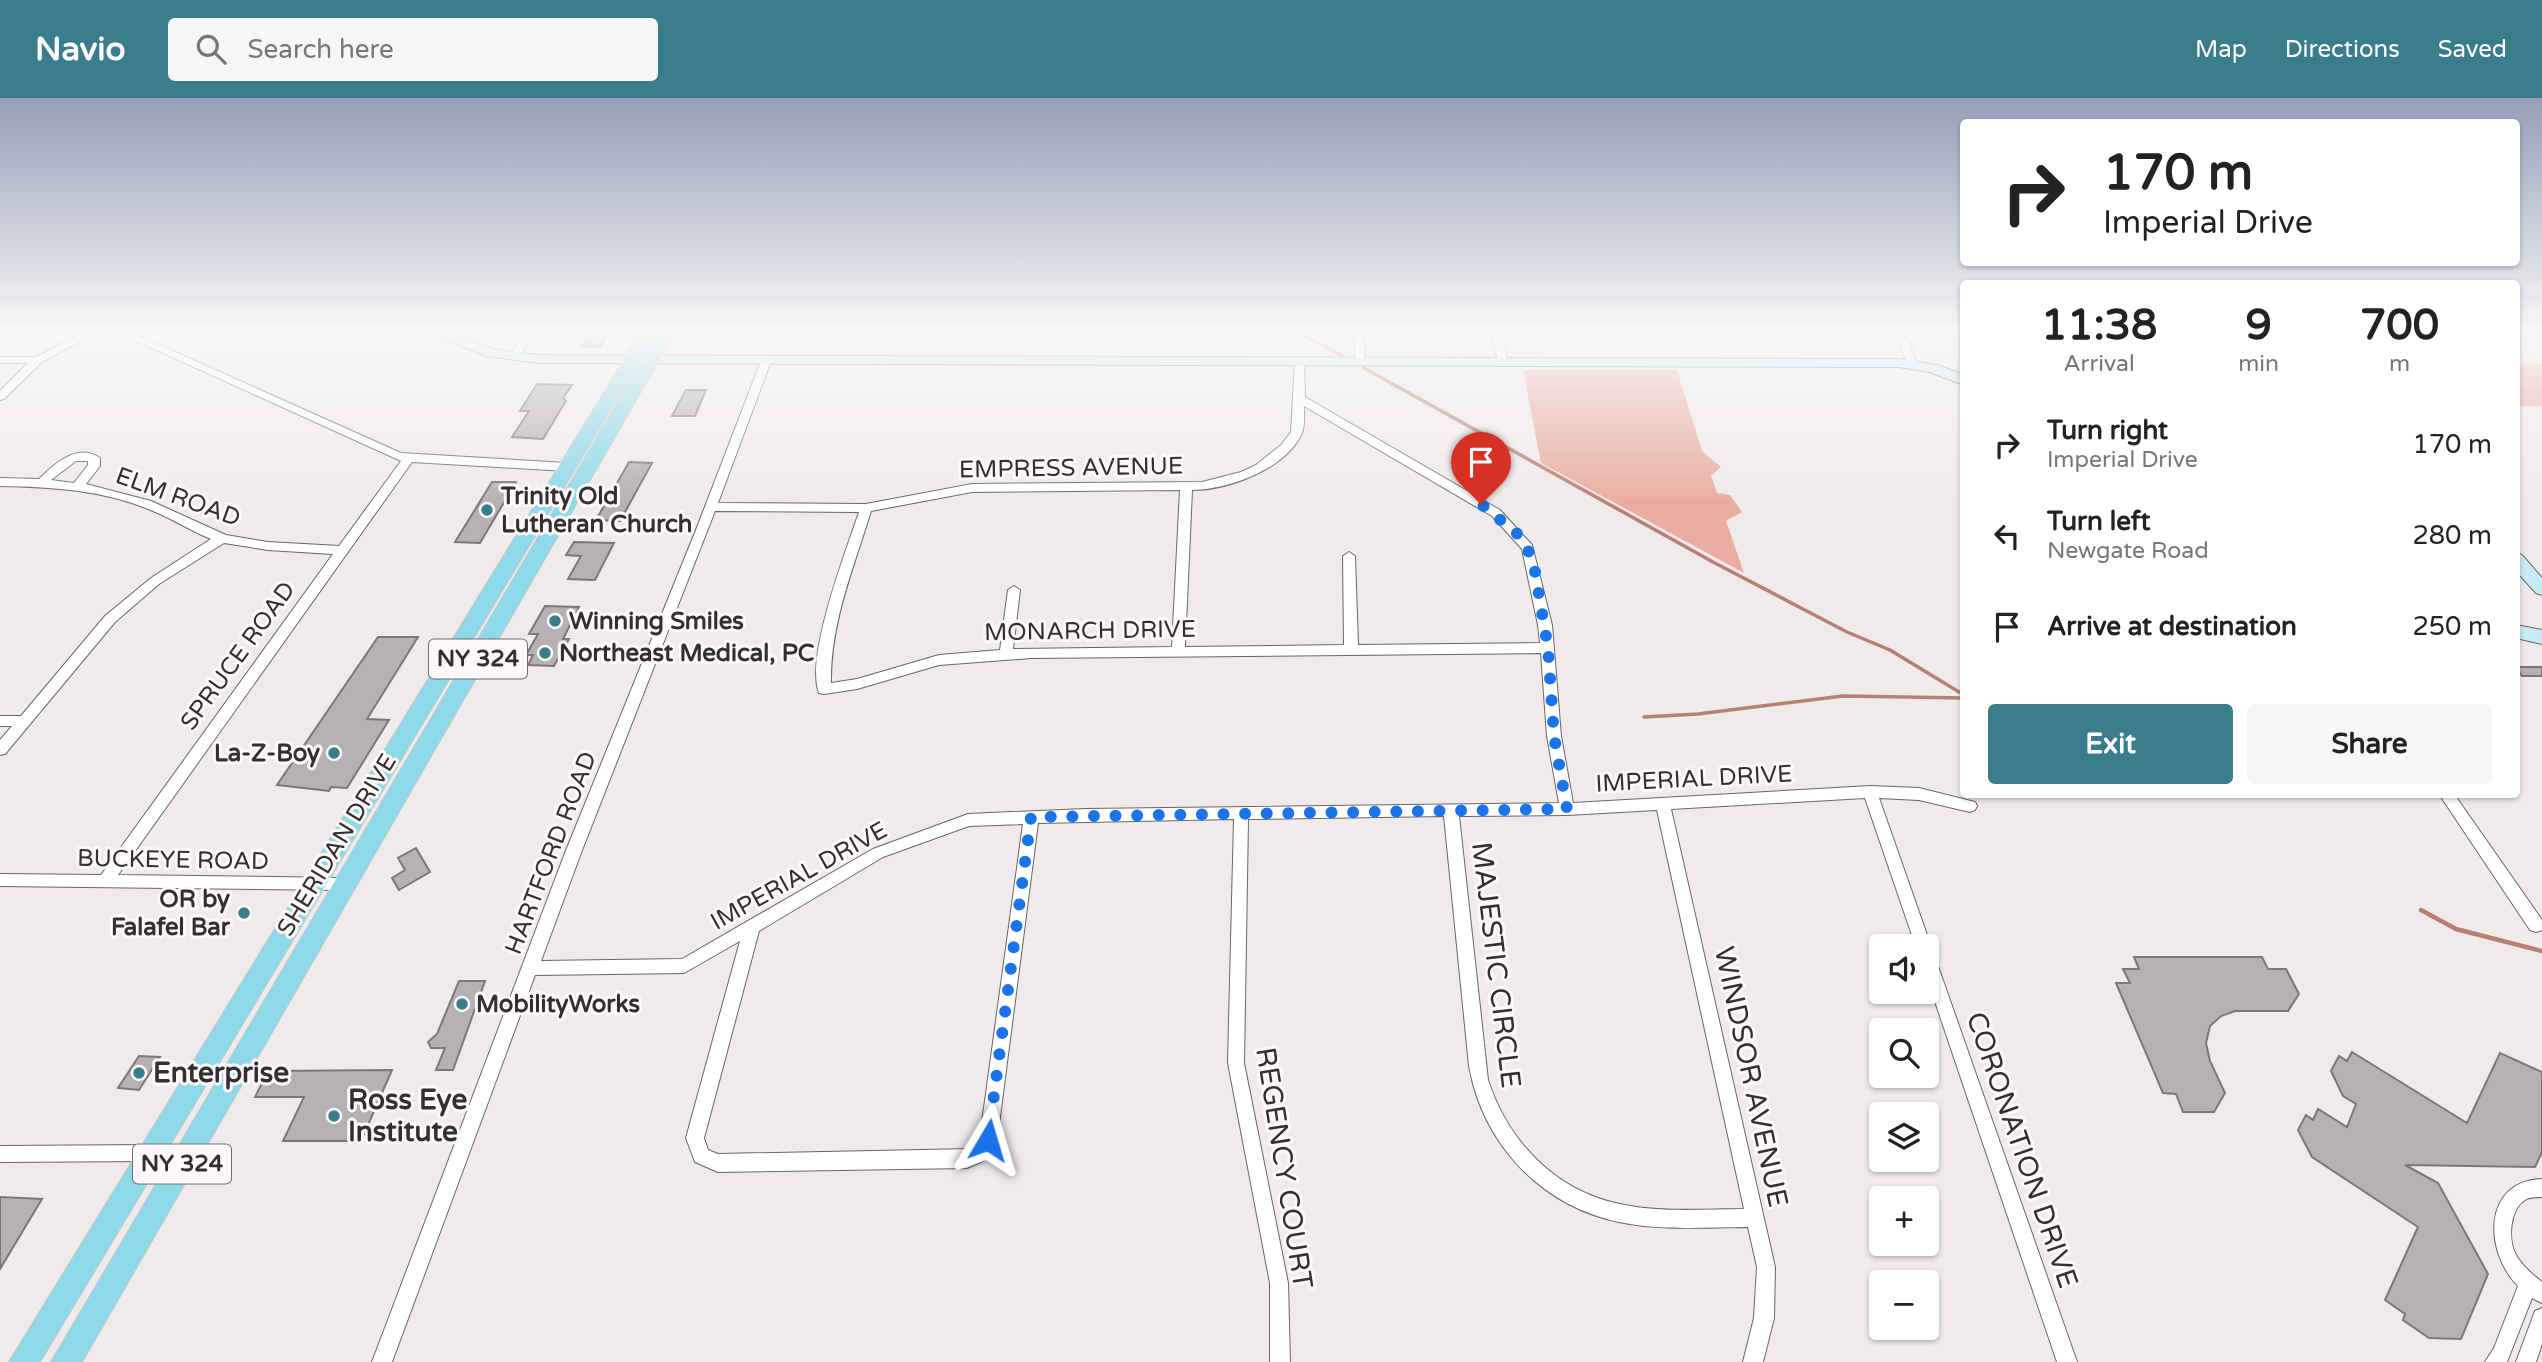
<!DOCTYPE html>
<meta charset="utf-8">
<style>
body{margin:0;font-family:"Varela Round",sans-serif;background:#f6f6f6;color:#222;height:100vh;display:flex;flex-direction:column;font-size:26px;white-space:nowrap}
*{box-sizing:border-box;margin:0}
p{font-size:23px;color:#767676}
.icon{flex:none;width:38px;height:38px;fill:none;stroke:currentColor;stroke-width:2;stroke-linecap:round;stroke-linejoin:round}
.map{position:relative;flex:1;overflow:hidden}
.sheet{position:absolute;left:1960px;top:182px;width:560px;height:518px;display:flex;flex-direction:column;background:#fff;border-radius:7px;box-shadow:0 2px 5px #0004}
.sheet>*{flex:none}
.hud{position:absolute;left:1960px;top:21px;width:560px;height:147px;border-radius:7px;box-shadow:0 2px 5px #0004;background:#fff;color:#222;overflow:hidden}
.fabs{position:absolute;left:1869px;top:836px;display:grid;gap:14px}
.fabs a{display:grid;place-items:center;width:70px;height:70px;border-radius:7px;background:#fff;box-shadow:0 2px 5px #0004;font-size:35px}
.pin{position:absolute;display:grid;place-items:center;width:60px;height:60px;color:#fff;margin:-72px -30px;border-radius:50% 50% 50% 0;rotate:-45deg;box-shadow:0 0 7px #0007}
.pin .icon{rotate:45deg}
.me{position:absolute;width:77px;margin:-38px;rotate:7deg;stroke-linejoin:round;filter:drop-shadow(0 0 5px #0008)}
.turn{display:flex;align-items:center;gap:24px;height:147px;padding:0 28px;font-size:32px}
.turn .icon{width:91px;height:91px;stroke-width:2.5}
.turn b{display:block;font-size:49px;line-height:60px}
.eta{display:flex;justify-content:space-evenly;align-items:center;height:119px;text-align:center}
.eta b{font-size:42px;font-weight:700;line-height:49px}
.cta{display:flex;gap:14px;margin-top:auto;padding:14px 28px}
.cta a{flex:1;height:80px;border-radius:7px;background:#397c8c;color:#fff;font-size:28px;font-weight:700;line-height:80px;text-align:center}
.cta a+a{background:#f6f6f6;color:#222}
ul{padding:0;list-style:none}
li{display:flex;align-items:center;gap:21px;height:91px;padding:0 28px}
li div{flex:1}
li b{display:block;font-size:26px}
li em{font-style:normal}
header{display:flex;align-items:center;gap:42px;box-sizing:border-box;height:98px;padding:0 35px;background:#397c8c;color:#fff}
header strong{font-size:33px}
nav{display:flex;gap:38px;margin-inline-start:auto;font-size:24px}
.search{width:490px;height:63px;background:#f6f6f6;display:flex;align-items:center;gap:18px;box-sizing:border-box;padding:0 24px;border-radius:7px;color:#767676;font-size:26px}
.map>svg:first-child{display:block}
</style>
<header>
<strong>Navio</strong>
<div class="search"><svg class="icon" aria-label="search" viewBox="0 0 24 24"><circle cx="10" cy="10" r="6"/><path d="M15 15l6 6"/></svg>Search here</div>
<nav><a>Map</a><a>Directions</a><a>Saved</a></nav>
</header>
<div class="map">
<svg width="2542" height="1264" viewBox="0 0 2542 1264">
<rect width="100%" height="100%" fill="#efebea"/>
<path fill="#e9ac9f" d="M2517 265 2542 266V308H2517Z
M1523 272H1677L1702 353 1721 369 1711 378 1717 395 1730 397 1742 414 1726 423 1744 475 1541 365Z"/>
<g fill="none" stroke-linecap="round" stroke-linejoin="round">
<path stroke="#b97f73" stroke-width="3.5" d="M1292 231 1343 258
M1364 270 1713 464 1847 534 1890 552 1964 597
M1644 619 1698 616 1843 598 1964 600"/>
<path stroke="#b97f73" stroke-width="4.5" d="M2421 812 2456 831 2542 853"/>
</g>
<path fill="#b6b2b1" stroke="#7c7877" stroke-width="2" d="M591 235 609 236 600 249 582 248Z
M537 286 572 287 563 300 566 303 543 341 512 339 529 313H520Z
M686 292H706L695 318H672Z
M629 364 652 365 620 423 596 422Z
M492 384H516L480 445 455 444Z
M574 444 614 445 595 482 568 481 581 458 566 457Z
M545 508 579 509 563 541H569L554 568 528 567 533 557H526L538 536H529Z
M378 539H418L367 621 389 622 347 690 331 689 329 693 277 687Z
M2516 569H2542V578H2522Z
M416 750 430 774 399 792 392 780 405 772 398 760Z
M2134 859H2262L2268 871H2286L2299 896 2288 913H2235L2221 918 2210 928 2206 945 2210 963 2225 995 2214 1014H2183L2176 996 2163 995 2116 885H2130L2123 871H2139Z
M459 883H485L453 972H436L445 950H431L428 944 437 936Z
M2352 954 2467 1025 2500 955 2542 974V1054L2535 1069 2405 1067 2438 1085 2488 1176 2461 1241 2429 1240 2403 1222 2405 1216 2385 1202 2418 1129 2312 1059 2298 1032 2306 1017 2313 1022 2318 1011 2347 1029 2356 1006 2343 998 2331 973 2339 958 2347 963Z
M139 958 160 959 139 992 118 990Z
M392 972 361 1043H283L304 999H255L268 973Z
M0 1099 42 1101 0 1171Z"/>
<g fill="none" stroke-linecap="round" stroke-linejoin="round">
<g stroke="#6a6666" stroke-width="2">
<path id="street" d="M89 231H103L42 264 4 301 0 302V293L28 265H0V259H36Z
M110 231H124L401 355 566 365 572 369 566 373 412 364 118 777 344 780 349 781 352 786 349 791 344 792 0 788V776L101 777 333 456 268 452 224 445 159 486 115 524 5 656 0 657V642L12 628H0V618H21L105 518 151 480 211 441C191 433 173 421 153 413 105 392 52 389 0 388V380L39 381C54 366 78 344 100 360V368L86 386 151 403 226 437 268 444 339 448 401 363ZM76 363H88V367L74 385 51 382Z
M526 231H536L518 261H510L509 259Z
M1353 231H1363L1365 266 1361 267 1356 264Z
M1491 231H1501L1508 264 1507 266 1503 267 1498 264Z
M1883 231C1907 231 1911 246 1916 266L1915 268H1907L1901 247Z
M766 260 771 263 718 405 866 406 972 386 1202 384 1241 374 1256 367 1281 347 1291 334 1295 264 1300 261 1304 262 1305 299 1500 412 1532 447 1552 527 1561 638 1573 705 1870 688 1919 690 1975 704 1977 708 1975 712 1970 714 1919 702 1879 700 2077 1264H2057L1927 880V849H1916L1865 700 1671 711 1775 1169 1774 1220 1763 1264H1743L1754 1220 1757 1169 1748 1129C1705 1129 1661 1133 1619 1124 1541 1108 1483 1046 1469 968L1444 718 1248 721 1244 965 1288 1185 1290 1264H1270V1185L1228 965 1234 721 1038 725 997 1042 983 1063 967 1070 718 1074 695 1064 686 1040 740 843 684 875 535 877 392 1264H372L565 755 696 432 761 263ZM1304 308 1492 418 1522 451 1538 527 1540 545 1358 547 1355 458 1349 454 1343 458 1344 547 1185 549 1192 392C1228 392 1286 371 1302 335 1305 328 1304 316 1304 308ZM1180 392 1172 549 1013 551 1020 492 1014 488 1008 492 1000 552 939 557 857 581 831 585C830 525 854 469 871 413L972 394ZM715 413 859 414C846 453 805 559 819 595L824 596 857 591 939 567 1031 560 1541 555 1547 638 1559 705 1085 711 968 716 873 751 682 861 541 863 581 755ZM1657 712 1744 1111C1703 1111 1660 1115 1620 1106 1555 1093 1508 1043 1488 982L1459 718 1567 717ZM1023 726 980 1039 971 1051 718 1056 708 1052 704 1040 759 833 883 759 969 728Z
M2439 696H2454L2542 822V832L2536 834 2530 832Z
M151 1047 157 1049 160 1055 157 1061 151 1063 0 1064V1048Z
M2542 1081V1099C2536 1099 2530 1099 2525 1102 2510 1111 2508 1140 2515 1155 2521 1167 2532 1176 2542 1184V1205L2532 1200 2507 1264H2485L2494 1250 2518 1188C2484 1154 2482 1083 2542 1081Z
M2542 1210V1246L2536 1264H2516L2535 1213Z"/>
</g>
<g stroke="#6a6666" stroke-width="2">
<path id="secondary" d="M420 231H441L494 251 538 257 1899 261 1937 267 1964 277V287L1929 274 1899 269 538 265 486 258Z
M2516 455 2522 457 2542 480V497L2536 495 2516 473Z
M2516 527 2542 532V546L2516 540Z"/>
</g>
<g stroke="#c9c9c9" stroke-width="2">
<path id="primary" d="M643 231H659L40 1264H9Z
M661 231H677L82 1264H51Z"/>
</g>
<use href="#street" fill="#fff" fill-rule="evenodd"/>
<use href="#secondary" fill="#c7ecf4" fill-rule="evenodd"/>
<use href="#primary" fill="#8ed9e9" fill-rule="evenodd"/>
</g>
<linearGradient id="sky" x2="0" y2="1"><stop stop-color="#959fb9"/><stop offset="0.57" stop-color="#f8f6f6"/><stop offset="1" stop-color="#f8f6f6" stop-opacity="0"/></linearGradient>
<rect width="2542" height="408" fill="url(#sky)"/>
<g fill="none" stroke-linecap="round" stroke-linejoin="round">
<path stroke="#1a73e8" stroke-width="12" stroke-dasharray="0 21.6" d="M988 1042 1031 719 1567 711 1554 638 1548 550 1533 462 1521 439 1481 406"/>
</g>
<g fill="#397c8c" stroke="#fcf8f8" stroke-width="2.5">
<circle cx="487" cy="412" r="7"/>
<circle cx="555" cy="523" r="7"/>
<circle cx="545" cy="555" r="7"/>
<circle cx="334" cy="655" r="7"/>
<circle cx="244" cy="815" r="7"/>
<circle cx="462" cy="906" r="7"/>
<circle cx="139" cy="975" r="7"/>
<circle cx="334" cy="1018" r="7"/>
</g>
<g text-anchor="middle" dominant-baseline="central" stroke-width="6" stroke-linejoin="round" paint-order="stroke">
<g fill="#fcf8f8" stroke="#6e6c6b" stroke-width="2">
<rect x="429" y="541.5" width="98" height="39" rx="5"/>
<rect x="133" y="1046.5" width="98" height="39" rx="5"/>
</g>
<g font-size="23" font-weight="bold" fill="#31302f">
<text x="478" y="561">NY 324</text>
<text x="182" y="1066">NY 324</text>
</g>
<g font-size="24" fill="#31302f" stroke="#fcf8f8">
<text transform="translate(1071 370) rotate(-1)">EMPRESS AVENUE</text>
<text transform="translate(178 399) rotate(20)">ELM ROAD</text>
<text transform="translate(1090 533) rotate(-1)">MONARCH DRIVE</text>
<text transform="translate(238 558) rotate(-54)">SPRUCE ROAD</text>
<text transform="translate(1694 681) rotate(-3)">IMPERIAL DRIVE</text>
<text transform="translate(337 747) rotate(-59)">SHERIDAN DRIVE</text>
<text transform="translate(551 755) rotate(-69)">HARTFORD ROAD</text>
<text transform="translate(173 762) rotate(1)">BUCKEYE ROAD</text>
<text transform="translate(799 778) rotate(-29)">IMPERIAL DRIVE</text>
</g>
<g font-size="24" font-weight="bold" fill="#31302f" stroke="#fcf8f8" text-anchor="start">
<text x="501" y="398">Trinity Old<tspan x="501" dy="28">Lutheran Church</tspan></text>
<text x="569" y="523">Winning Smiles</text>
<text x="559" y="555">Northeast Medical, PC</text>
<text x="320" y="655" text-anchor="end">La-Z-Boy</text>
<text x="230" y="801" text-anchor="end">OR by<tspan x="230" dy="28">Falafel Bar</tspan></text>
<text x="476" y="906">MobilityWorks</text>
</g>
<g font-size="28" fill="#31302f" stroke="#fcf8f8">
<text transform="translate(1496 867) rotate(83)">MAJESTIC CIRCLE</text>
<text transform="translate(1751 979) rotate(78)">WINDSOR AVENUE</text>
<text transform="translate(2022 1052) rotate(71)">CORONATION DRIVE</text>
<text transform="translate(1284 1070) rotate(81)">REGENCY COURT</text>
</g>
<g font-size="28" font-weight="bold" fill="#31302f" stroke="#fcf8f8" text-anchor="start">
<text x="153" y="975">Enterprise</text>
<text x="348" y="1002">Ross Eye<tspan x="348" dy="32">Institute</tspan></text>
</g>
</g>
</svg>
<div class="fabs">
<a><svg class="icon" aria-label="sound" viewBox="0 0 24 24"><path d="M4 9h4l5-4v14l-5-4H4zM17 9q2 3 0 6"/></svg></a>
<a><svg class="icon" aria-label="search" viewBox="0 0 24 24"><circle cx="10" cy="10" r="6"/><path d="M15 15l6 6"/></svg></a>
<a><svg class="icon" aria-label="layers" viewBox="0 0 24 24"><path d="M12 4l9 5-9 5-9-5zM3 14l9 5 9-5"/></svg></a>
<a>+</a>
<a>−</a>
</div>
<div class="pin" style="left:1481px;top:406px;background:#d93025"><svg class="icon" aria-label="arrive" viewBox="0 0 24 24"><path d="M6 21V4h12l-3 4 3 4H6"/></svg></div>
<svg class="me" style="left:988px;top:1042px" viewBox="-20 -20 40 40"><path d="M0-17L14 15 0 8-14 15z" fill="#1a73e8" stroke="#fff" stroke-width="4"/></svg>
<div class="hud">
<div class="turn"><svg class="icon" aria-label="right" viewBox="0 0 24 24"><path d="M7 20v-9h11M14 6l5 5-5 5"/></svg><div><b>170 m</b>Imperial Drive</div></div>
</div>
<section class="sheet">
<div class="eta">
<div><b>11:38</b><p>Arrival</p></div>
<div><b>9</b><p>min</p></div>
<div><b>700</b><p>m</p></div>
</div>
<ul>
<li><svg class="icon" aria-label="right" viewBox="0 0 24 24"><path d="M7 20v-9h11M14 6l5 5-5 5"/></svg><div><b>Turn right</b><p>Imperial Drive</p></div><em>170 m</em></li>
<li><svg class="icon" aria-label="left" viewBox="0 0 24 24"><path d="M17 20v-9H6M10 6l-5 5 5 5"/></svg><div><b>Turn left</b><p>Newgate Road</p></div><em>280 m</em></li>
<li><svg class="icon" aria-label="arrive" viewBox="0 0 24 24"><path d="M6 21V4h12l-3 4 3 4H6"/></svg><div><b>Arrive at destination</b></div><em>250 m</em></li>
</ul>
<div class="cta"><a>Exit</a><a>Share</a></div>
</section>
</div>
